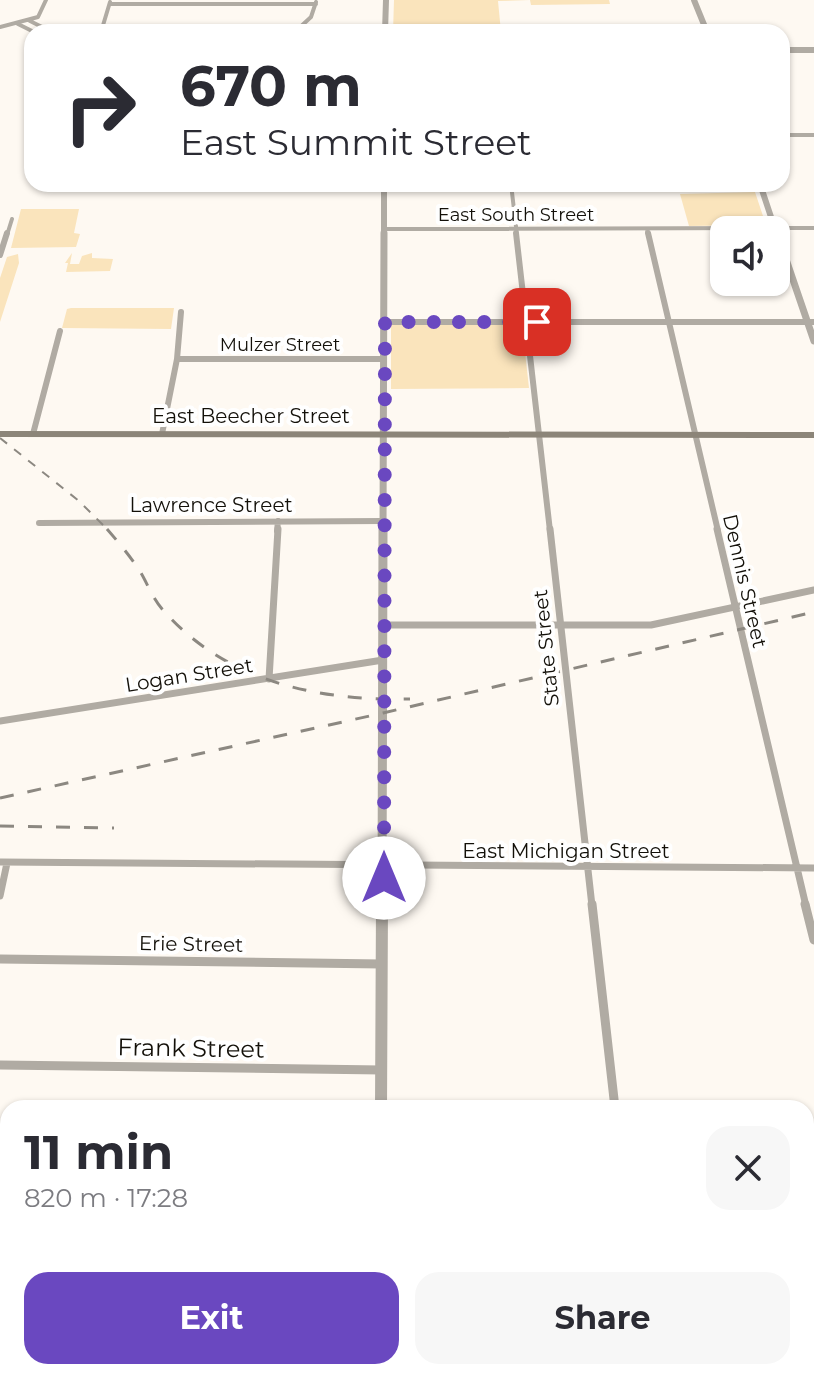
<!DOCTYPE html>
<meta charset="utf-8">
<style>
body{margin:0;font-family:Montserrat,sans-serif;background:#f7f7f7;color:#2b2b33;height:100vh;display:flex;flex-direction:column;font-size:30px;white-space:nowrap}
*{box-sizing:border-box;margin:0}
p{font-size:26px;color:#7c7c81}
.icon{flex:none;width:44px;height:44px;fill:none;stroke:currentColor;stroke-width:2;stroke-linecap:round;stroke-linejoin:round}
.map{position:relative;flex:1;overflow:hidden}
.side{position:absolute;left:0px;top:1100px;width:814px;height:280px;display:flex;flex-direction:column;background:#fff;border-radius:24px 24px 0 0;box-shadow:0 2px 6px #0004}
.side>*{flex:none}
.guide{position:absolute;left:24px;top:24px;width:766px;height:168px;border-radius:24px;box-shadow:0 2px 6px #0004;background:#fff;color:#2b2b33;overflow:hidden}
.fabs{position:absolute;left:710px;top:216px;display:grid;gap:16px}
.fabs a{display:grid;place-items:center;width:80px;height:80px;border-radius:16px;background:#fff;box-shadow:0 2px 6px #0004;font-size:40px}
.pin{position:absolute;display:grid;place-items:center;width:68px;height:68px;color:#fff;margin:-34px;border-radius:16px;box-shadow:0 4px 12px #0006}
.me{position:absolute;width:88px;margin:-44px;rotate:0deg;stroke-linejoin:round;filter:drop-shadow(0 0 6px #0008)}
.turn{display:flex;align-items:center;gap:28px;height:168px;padding:0 24px;font-size:36px}
.turn .icon{width:104px;height:104px;stroke-width:2.5}
.turn b{display:block;font-size:56px;line-height:68px}
.round{display:grid;place-items:center;flex:none;width:84px;height:84px;border-radius:24px;background:#f7f7f7}
.head{display:flex;align-items:center;justify-content:space-between;height:136px;padding:0 24px}
h1{font-size:48px;font-weight:700;line-height:60px}
.cta{display:flex;gap:16px;margin-top:auto;padding:16px 24px}
.cta a{flex:1;height:92px;border-radius:24px;background:#6a48c0;color:#fff;font-size:32px;font-weight:700;line-height:92px;text-align:center}
.cta a+a{background:#f7f7f7;color:#2b2b33}
.map>svg:first-child{display:block}
</style>
<div class="map">
<svg width="814" height="1380" viewBox="0 0 814 1380">
<rect width="100%" height="100%" fill="#fef9f2"/>
<path fill="#fae4bc" d="M394 0H609L610 4 531 5 530 0 498 1 501 32H393Z
M755 192 766 225 689 226 680 194Z
M21 209H79L74 233 80 234 76 247 11 248Z
M72 253 70 264H79L82 256 92 253V258L113 259 110 271 66 272 68 263H65Z
M18 254 19 263 0 322V278L7 257Z
M71 308H174L171 329 62 328 67 309Z
M391 325H522L529 388 391 389Z"/>
<g fill="none" stroke-linecap="round" stroke-linejoin="round">
<path stroke="#b0aba3" stroke-width="4" d="M110 4H316
M30 21 52 32
M18 24 34 32
M0 27 38 17 46 0
M297 30 311 17 316 2
M101 32 110 2
M284 32H315
M782 135H814
M511 184 517 235
M385 229 814 228
M647 229 648 235
M7 235 12 219"/>
<path stroke="#b0aba3" stroke-width="6" d="M516 233 550 531
M648 233 718 531
M0 255 7 233
M385 322H814
M177 359H384
M33 434 60 331
M162 434 177 359 181 312
M39 523 383 521
M277 531 278 521"/>
<path stroke="#b0aba3" stroke-width="7" d="M550 529 592 906
M717 529 806 906
M384 625H651L814 590
M269 679 278 529
M0 721 383 660
M0 862 814 868
M0 896 7 863"/>
<path stroke="#b0aba3" stroke-width="9" d="M592 904 615 1108
M805 904 814 940
M0 959 382 964
M0 1065 382 1070
M806 1285H814
M535 1380 544 1372
M560 1380 563 1372"/>
<path stroke="#b0aba3" stroke-width="6" d="M694 0 707 32
M385 32 386 0
M782 50H814
M760 184 777 235
M384 235V184"/>
<path stroke="#b0aba3" stroke-width="7" d="M777 233 814 341
M383 531 384 233"/>
<path stroke="#b0aba3" stroke-width="9" d="M382 906 383 529"/>
<path stroke="#b0aba3" stroke-width="12" d="M381 1108 382 904
M0 1239 8 1241
M421 1372 443 1380
M440 1379 457 1380"/>
<path fill="#8c8579" fill-rule="evenodd" d="M0 431 814 432V438L0 437Z"/>
<path stroke="#8c8881" stroke-width="2" stroke-dasharray="9 9" stroke-linecap="butt" d="M0 438 79 501 109 531"/>
<path stroke="#8c8881" stroke-width="3" stroke-dasharray="14 14" stroke-linecap="butt" d="M107 529C119 543 131 557 141 573 148 585 153 599 163 610 226 682 318 701 410 699
M0 798 383 713 814 612
M0 826 114 828"/>
</g>
<g fill="none" stroke-linecap="round" stroke-linejoin="round">
<path stroke="#6a48c0" stroke-width="14" stroke-dasharray="0 25.2" d="M384 878 385 322H537"/>
</g>
<g text-anchor="middle" dominant-baseline="central" stroke-width="8" stroke-linejoin="round" paint-order="stroke">
<g font-size="18" fill="#131009" stroke="#fff">
<text x="516" y="215">East South Street</text>
<text x="280" y="345">Mulzer Street</text>
</g>
<g font-size="20" fill="#131009" stroke="#fff">
<text x="251" y="416">East Beecher Street</text>
<text x="211" y="505">Lawrence Street</text>
<text transform="translate(745 581) rotate(77)">Dennis Street</text>
<text transform="translate(546 648) rotate(-96)">State Street</text>
<text transform="translate(189 675) rotate(-9)">Logan Street</text>
<text x="566" y="851">East Michigan Street</text>
<text transform="translate(191 944) rotate(1)">Erie Street</text>
</g>
<g font-size="24" fill="#131009" stroke="#fff">
<text transform="translate(191 1048) rotate(1)">Frank Street</text>
</g>
</g>
</svg>
<div class="fabs">
<a><svg class="icon" aria-label="sound" viewBox="0 0 24 24"><path d="M4 9h4l5-4v14l-5-4H4zM17 9q2 3 0 6"/></svg></a>
</div>
<div class="pin" style="left:537px;top:322px;background:#d93025"><svg class="icon" aria-label="arrive" viewBox="0 0 24 24"><path d="M6 21V4h12l-3 4 3 4H6"/></svg></div>
<svg class="me" style="left:384px;top:878px" viewBox="-20 -20 40 40"><circle r="19" fill="#fff"/><path d="M0-13L10 11 0 6-10 11z" fill="#6a48c0"/></svg>
<div class="guide">
<div class="turn"><svg class="icon" aria-label="right" viewBox="0 0 24 24"><path d="M7 20v-9h11M14 6l5 5-5 5"/></svg><div><b>670 m</b>East Summit Street</div></div>
</div>
<section class="side">
<div class="head"><div><h1>11 min</h1><p>820 m · 17:28</p></div><a class="round"><svg class="icon" aria-label="close" viewBox="0 0 24 24"><path d="M6 6l12 12M18 6L6 18"/></svg></a></div>
<div class="cta"><a>Exit</a><a>Share</a></div>
</section>
</div>
